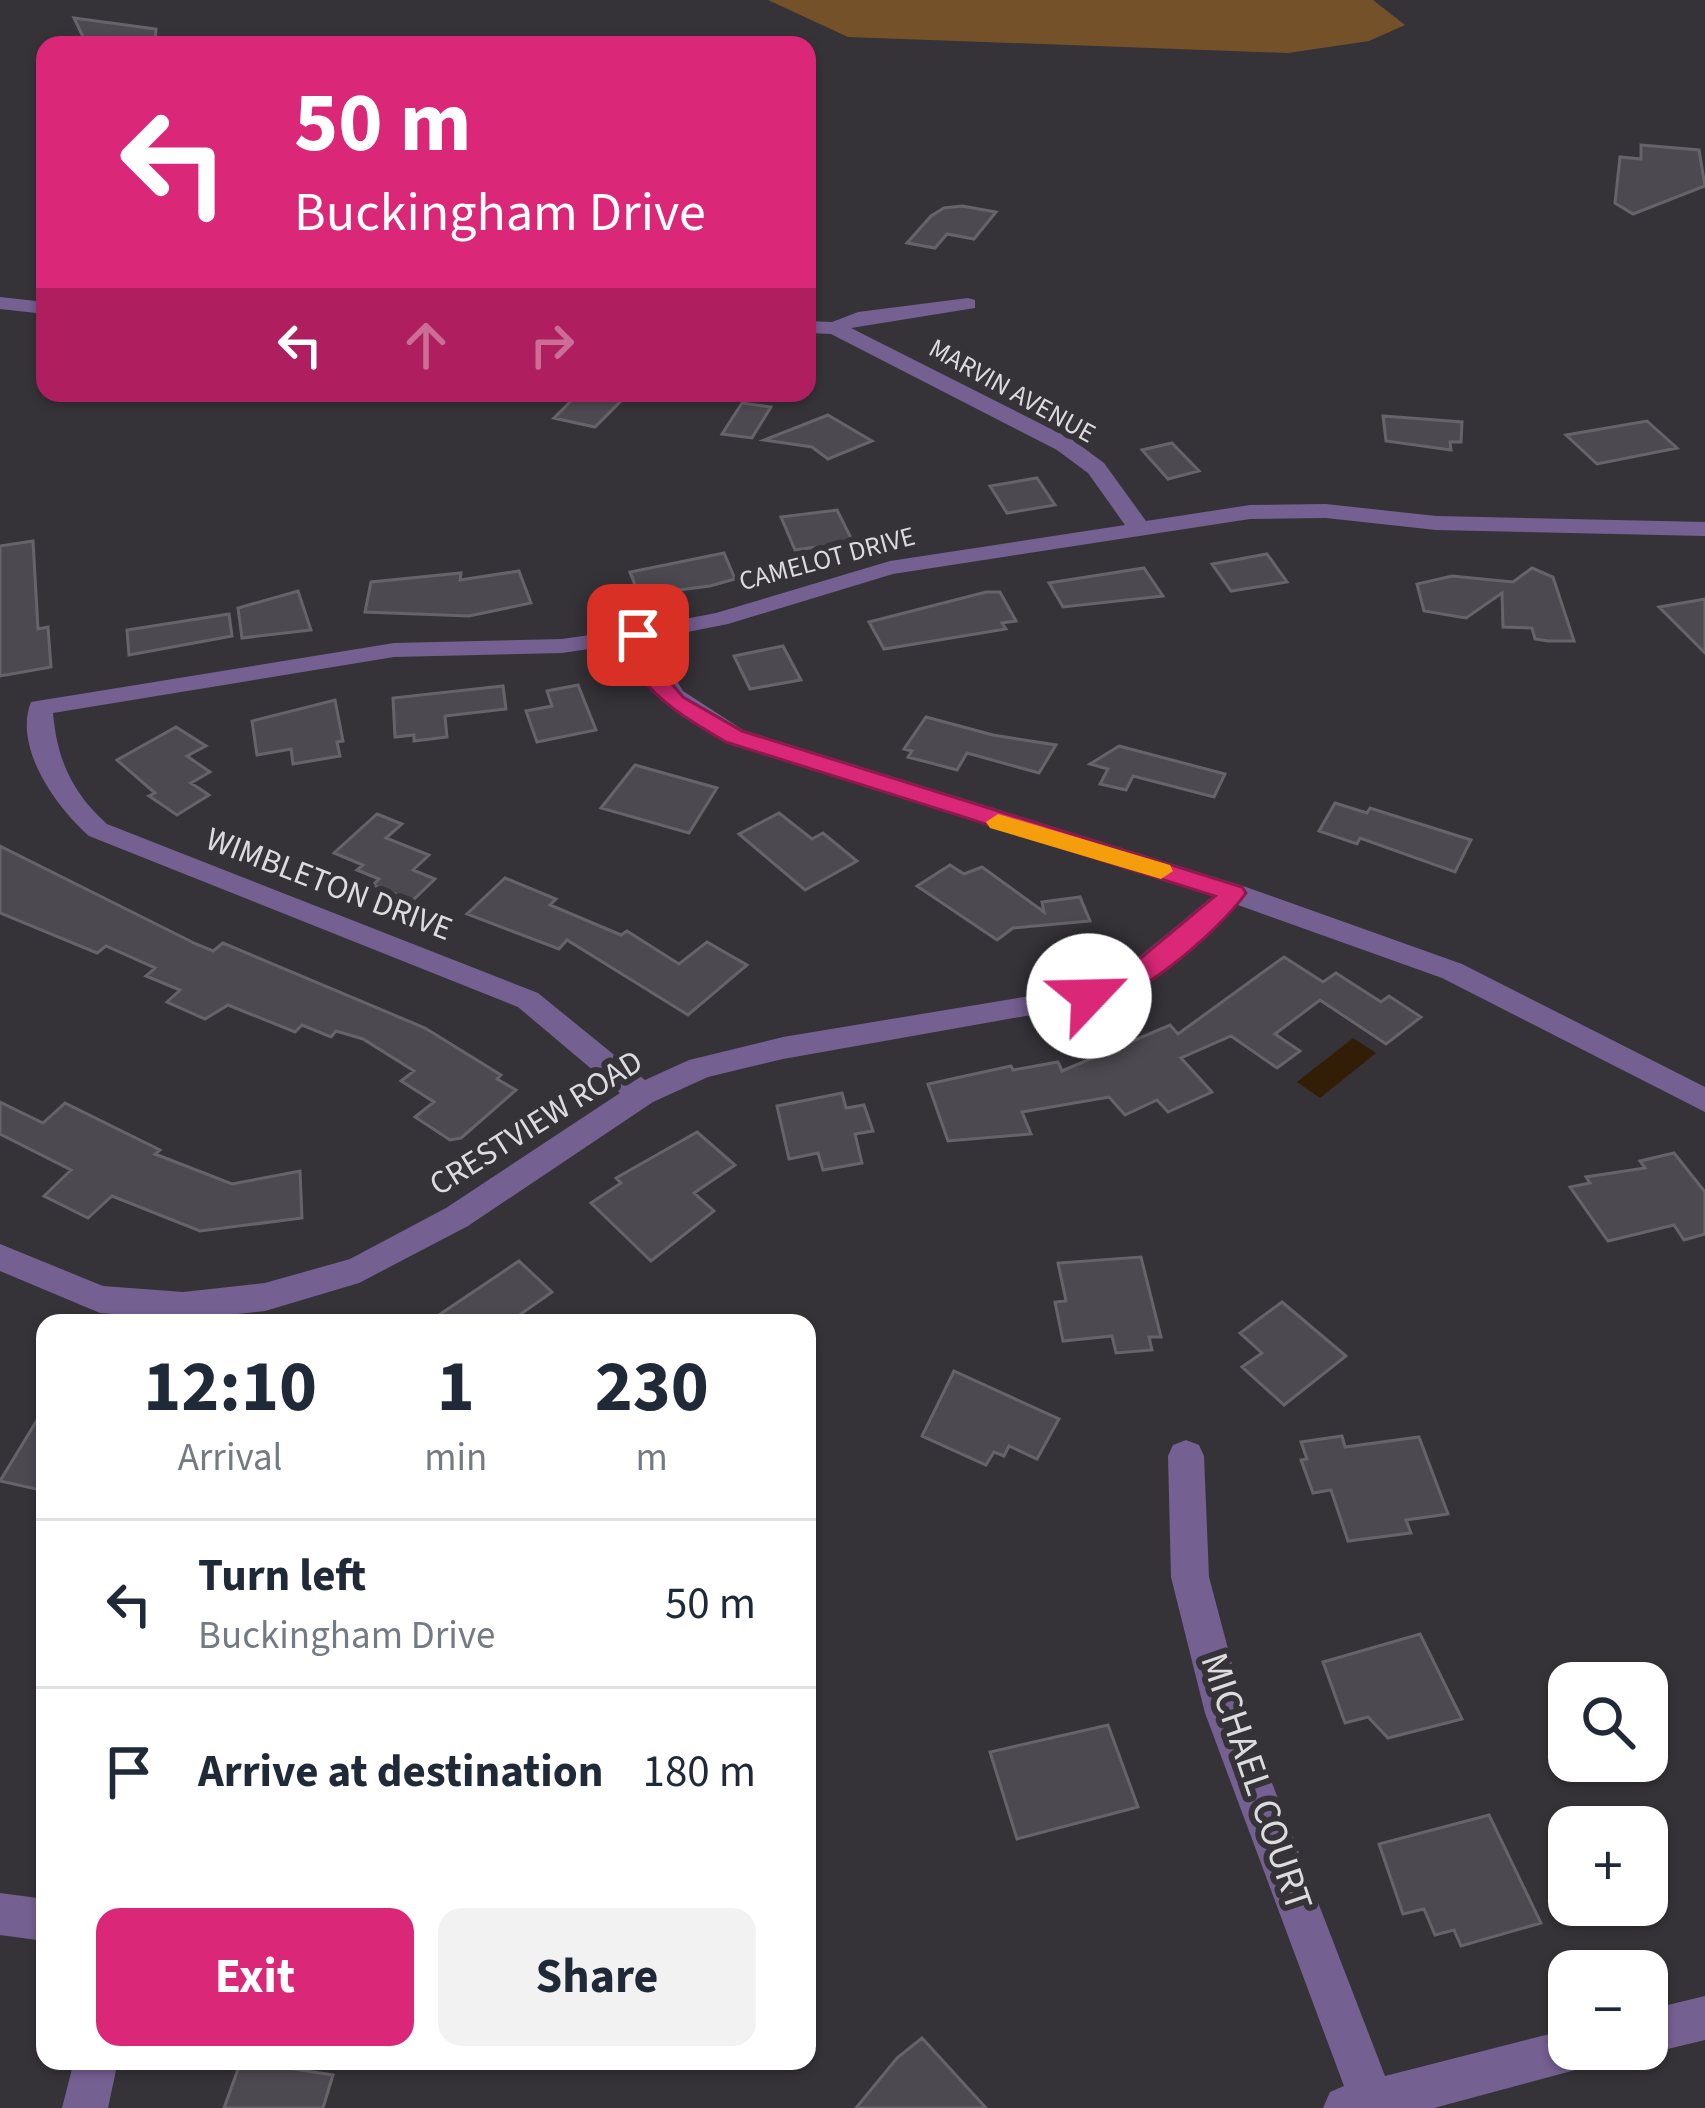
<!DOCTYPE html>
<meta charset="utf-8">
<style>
body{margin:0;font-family:"Source Sans 3",sans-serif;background:#f2f2f3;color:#1f2937;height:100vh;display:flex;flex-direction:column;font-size:45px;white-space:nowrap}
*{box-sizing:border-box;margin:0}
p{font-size:39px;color:#747a83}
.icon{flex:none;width:66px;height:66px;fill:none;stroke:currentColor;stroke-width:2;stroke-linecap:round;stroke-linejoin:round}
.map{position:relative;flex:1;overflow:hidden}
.sheet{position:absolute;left:36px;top:1314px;width:780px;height:756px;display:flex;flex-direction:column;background:#fff;border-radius:24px;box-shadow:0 3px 9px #0004}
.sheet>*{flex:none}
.banner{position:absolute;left:36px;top:36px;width:780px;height:366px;border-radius:24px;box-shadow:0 3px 9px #0004;background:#db2777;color:#fff;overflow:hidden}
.tools{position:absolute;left:1548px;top:1662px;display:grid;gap:24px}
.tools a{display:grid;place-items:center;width:120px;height:120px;border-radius:24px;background:#fff;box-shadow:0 3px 9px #0004;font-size:60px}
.pin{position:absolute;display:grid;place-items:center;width:102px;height:102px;color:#fff;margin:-51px;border-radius:24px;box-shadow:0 6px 18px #0006}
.me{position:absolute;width:132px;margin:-66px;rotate:66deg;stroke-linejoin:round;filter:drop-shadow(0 0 9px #0008)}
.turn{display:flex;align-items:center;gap:42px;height:252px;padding:0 60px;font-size:54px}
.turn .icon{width:156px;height:156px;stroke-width:2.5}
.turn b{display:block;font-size:84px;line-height:102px}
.lanes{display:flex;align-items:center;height:114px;padding:0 60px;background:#0003;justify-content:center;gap:60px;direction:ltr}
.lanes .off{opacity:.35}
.eta{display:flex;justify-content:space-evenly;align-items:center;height:204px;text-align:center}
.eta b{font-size:72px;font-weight:700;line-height:84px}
.button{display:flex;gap:24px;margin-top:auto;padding:24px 60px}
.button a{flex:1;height:138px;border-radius:24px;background:#db2777;color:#fff;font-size:48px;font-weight:700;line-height:138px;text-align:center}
.button a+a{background:#f2f2f3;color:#1f2937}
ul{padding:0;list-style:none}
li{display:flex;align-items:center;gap:36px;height:168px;padding:0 60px;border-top:3px solid #e0e1e3}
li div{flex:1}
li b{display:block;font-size:45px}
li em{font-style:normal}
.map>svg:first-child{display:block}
</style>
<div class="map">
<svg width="1705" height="2108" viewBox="0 0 1705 2108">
<rect width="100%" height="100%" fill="#353338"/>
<path fill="#75512a" d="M768 0H1373L1405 25 1369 41 1288 53 848 37Z"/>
<path fill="#321e07" d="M1353 1038 1376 1053 1320 1098 1297 1082Z"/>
<path fill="#4c4a50" stroke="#66646a" stroke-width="3" d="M74 18 156 29 155 45H87Z
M1641 145 1699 150 1705 186 1633 214 1615 203 1620 157 1641 159Z
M962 206 996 212 974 239 947 234 935 248 907 243 931 216 944 208Z
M579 393H629L595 427 554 418Z
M742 403 771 407 752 438 722 434Z
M828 415 872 441 828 459 812 447 764 440Z
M1383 416 1462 422 1461 442H1450L1451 450 1386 441Z
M1647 421 1677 448 1597 464 1566 435Z
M1172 443 1199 471 1168 479 1142 450Z
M1037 478 1055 505 1007 513 990 486Z
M837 510 853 542 795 550 781 517Z
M33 541 38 629 48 627 51 667 0 676V546Z
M724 553 735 579 710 586 639 595 630 572Z
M1267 554 1287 582 1231 591 1212 564Z
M1144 568 1163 596 1063 607 1049 583Z
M1532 568 1553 577 1574 641H1548L1535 639 1532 628 1503 627 1502 593 1466 618 1424 611 1417 584 1452 576 1513 582Z
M519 571 531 603 469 616 365 612 371 582 461 573 460 580Z
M298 591 311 630 242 638 238 608Z
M986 592H1000L1016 621 1002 623 1006 629 884 649 869 622Z
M1705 599V653L1659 607Z
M229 614 232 636 129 655 127 630Z
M783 646 801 680 750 689 734 656Z
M578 685 596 730 537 742 526 711 552 706 547 691Z
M503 686 506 709 445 716 447 737 414 741V735L395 737 393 698Z
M335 700 343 741 337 742 340 756 293 764 291 749 257 755 252 721Z
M926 717 993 735 1056 745 1039 773 967 753 957 770 908 757 912 751 904 749Z
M176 727 206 746 187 756 210 772 191 783 209 795 177 815 149 796 155 793 117 760Z
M1119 746 1225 774 1214 797 1133 776 1126 790 1100 784 1108 769 1090 764Z
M635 765 717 788 689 833 601 808Z
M1335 803 1367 813 1370 808 1471 840 1455 872 1360 838 1357 844 1319 831Z
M779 813 812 839 823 833 857 861 805 890 739 834Z
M377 814 402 824 386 838 429 855 413 870 435 879 412 901 373 885 379 879 357 870 363 865 334 853Z
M0 846 196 944 213 951 223 943 425 1028 501 1075 497 1079 516 1090 461 1138 450 1140 415 1117 434 1102 401 1081 414 1071 363 1039 336 1031 331 1037 302 1025 295 1032 228 1005 205 1019 167 1002 180 990 146 976 155 968 106 946 97 953 0 913Z
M950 865 964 874 982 867 1044 912 1042 902 1080 897 1090 921 1013 928 997 940 917 886Z
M505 878 556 899 550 905 621 935 627 931 679 964 707 942 747 965 688 1015 567 940 559 949 467 914Z
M1284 957 1323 982 1336 973 1381 1002 1389 996 1421 1017 1386 1044 1320 1000 1275 1034 1300 1051 1277 1068 1231 1036 1181 1058 1212 1092 1168 1112 1157 1100 1125 1115 1109 1097 1022 1112 1031 1134 948 1141 928 1084 1011 1066 1013 1070 1058 1062 1062 1071 1170 1025 1178 1034Z
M842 1093 846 1108 864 1105 873 1131 855 1134 862 1163 823 1170 818 1153 789 1159 777 1106Z
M0 1102 43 1123 65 1103 160 1150 155 1154 232 1184 300 1171 302 1218 200 1231 112 1196 88 1218 44 1196 71 1170 0 1134Z
M697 1132 735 1165 694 1193 714 1211 651 1261 591 1203 621 1183 616 1178Z
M1674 1153 1705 1192V1234L1684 1240 1674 1225 1608 1241 1570 1187 1590 1183 1586 1177 1645 1168 1640 1161Z
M1141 1257 1161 1337H1149L1152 1350 1116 1353 1112 1336 1063 1341 1055 1302 1066 1301 1058 1263Z
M519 1261 552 1292 508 1323H427Z
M1282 1302 1346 1356 1284 1405 1242 1367 1262 1353 1240 1333Z
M954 1371 1059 1419 1037 1459 1009 1446 1004 1456 994 1452 986 1465 922 1436Z
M45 1407V1491L0 1481Z
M1342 1436 1345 1447 1419 1437 1448 1514 1406 1520 1411 1533 1348 1541 1331 1490 1313 1493 1301 1460 1307 1459 1301 1442Z
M1420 1634 1462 1719 1388 1738 1368 1717 1345 1723 1323 1662Z
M1108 1725 1138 1807 1017 1839 990 1752Z
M1489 1815 1541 1923 1461 1946 1454 1930 1435 1935 1424 1909 1403 1914 1379 1844Z
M922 2038 986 2108H856L897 2058Z
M241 2061 333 2075 323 2108H224Z"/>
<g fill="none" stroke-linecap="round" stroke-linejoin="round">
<path fill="#756092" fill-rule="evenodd" d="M0 297 45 302V314L0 309Z
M968 298 975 300V308L851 328 1073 440 1104 463 1146 521 1250 505 1326 504 1436 516 1705 522V536L1436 530 1326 518 1250 519 893 574 728 624 652 639 683 691 743 730 1243 886 1462 964 1705 1087V1112L1442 978 1238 905 1159 972 1099 1003 783 1059 708 1077 653 1102 468 1226 359 1283 265 1311 183 1320 100 1313 0 1271V1244L103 1286 183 1292 265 1283 350 1259 446 1208 620 1093 518 1007 89 836C56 807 13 747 31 702L394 643 562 639 638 628 716 613 890 561 1125 525 1088 473 1057 450 831 334 807 333V321L832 322 858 312ZM629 643 665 702 725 742 1213 896 1138 958 1084 987 783 1037 689 1060 645 1080 538 993 107 824C72 793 57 759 53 713L394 657 562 653Z
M1186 1440 1199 1445 1204 1456 1209 1577 1245 1713 1385 2076 1569 2029V2049H1600L1594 2065 1434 2108H1323L1330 2092 1344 2086 1205 1713 1171 1577 1168 1456 1173 1445Z
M0 1893 45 1899V1941L0 1935Z
M1705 1996V2040L1647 2054 1635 2049H1647V2010Z
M74 2061H118L108 2108H62Z"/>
</g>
<path fill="#db2777" stroke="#8e194d" stroke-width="3" d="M630 630H646L662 672 683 697 742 731 1242 887 1246 893C1221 928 1126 1016 1080 1003V989L1123 973 1215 896 726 742C688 719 619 683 630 630Z"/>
<path fill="#f59e0b" d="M998 814 1170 865 1173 871 1161 879 990 828 986 822Z"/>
<g text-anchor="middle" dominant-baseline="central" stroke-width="12" stroke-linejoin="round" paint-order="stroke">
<g font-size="27" fill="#dcdbde" stroke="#353338">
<text transform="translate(1012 391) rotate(29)">MARVIN AVENUE</text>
<text transform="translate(827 559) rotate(-15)">CAMELOT DRIVE</text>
</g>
<g font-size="33" fill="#dcdbde" stroke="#353338">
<text transform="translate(329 884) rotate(21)">WIMBLETON DRIVE</text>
<text transform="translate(536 1123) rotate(-32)">CRESTVIEW ROAD</text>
</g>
<g font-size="39" fill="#dcdbde" stroke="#353338">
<text transform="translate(1256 1782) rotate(71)">MICHAEL COURT</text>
</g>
</g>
</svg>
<div class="tools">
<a><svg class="icon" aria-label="search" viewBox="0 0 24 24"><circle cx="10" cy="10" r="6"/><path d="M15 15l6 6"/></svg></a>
<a>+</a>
<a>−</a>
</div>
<div class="pin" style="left:638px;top:635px;background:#d93025"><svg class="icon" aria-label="arrive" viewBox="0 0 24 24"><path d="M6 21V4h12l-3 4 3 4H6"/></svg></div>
<svg class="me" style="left:1089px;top:996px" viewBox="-20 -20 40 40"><circle r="19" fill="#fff"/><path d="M0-13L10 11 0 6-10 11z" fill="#db2777"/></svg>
<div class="banner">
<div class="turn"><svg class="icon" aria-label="left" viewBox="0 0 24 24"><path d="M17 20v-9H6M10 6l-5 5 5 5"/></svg><div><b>50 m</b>Buckingham Drive</div></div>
<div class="lanes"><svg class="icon" aria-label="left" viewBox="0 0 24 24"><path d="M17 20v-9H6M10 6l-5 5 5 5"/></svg><svg class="icon off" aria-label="ahead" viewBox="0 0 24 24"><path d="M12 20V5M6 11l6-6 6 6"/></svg><svg class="icon off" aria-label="right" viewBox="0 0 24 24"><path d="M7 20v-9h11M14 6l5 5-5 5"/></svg></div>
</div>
<section class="sheet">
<div class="eta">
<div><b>12:10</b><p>Arrival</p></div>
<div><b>1</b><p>min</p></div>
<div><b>230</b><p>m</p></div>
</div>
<ul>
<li><svg class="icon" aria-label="left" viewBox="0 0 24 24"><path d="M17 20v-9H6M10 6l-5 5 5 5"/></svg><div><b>Turn left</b><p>Buckingham Drive</p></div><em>50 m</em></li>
<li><svg class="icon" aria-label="arrive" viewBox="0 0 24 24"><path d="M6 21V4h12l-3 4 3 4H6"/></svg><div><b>Arrive at destination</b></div><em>180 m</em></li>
</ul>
<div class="button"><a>Exit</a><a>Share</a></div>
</section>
</div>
